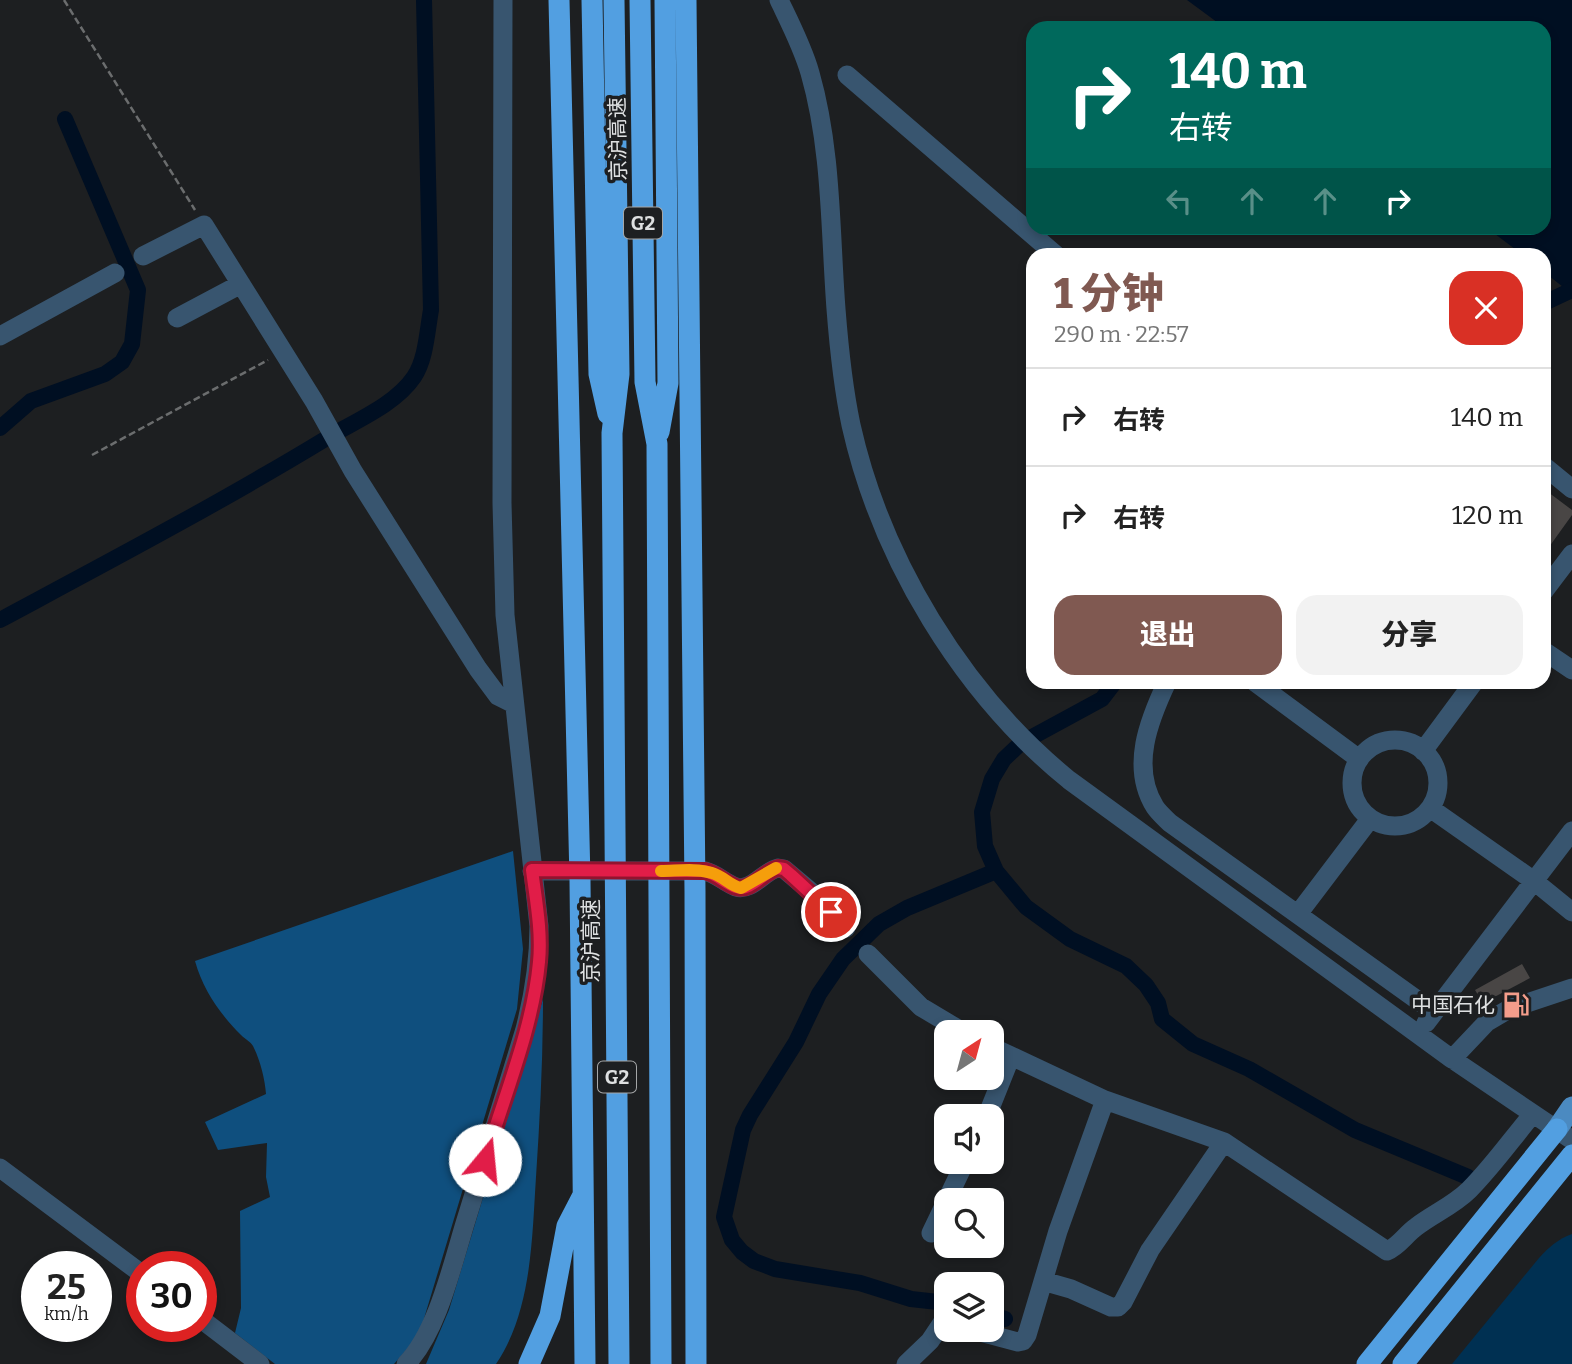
<!DOCTYPE html>
<html lang="zh">
<meta charset="utf-8">
<style>
body{margin:0;font-family:Bitter,"Noto Sans SC",serif;background:#f2f2f2;color:#222;height:100vh;display:flex;flex-direction:column;font-size:26px;white-space:nowrap}
*{box-sizing:border-box;margin:0}
p{font-size:23px;color:#767676}
.icon{flex:none;width:38px;height:38px;fill:none;stroke:currentColor;stroke-width:2;stroke-linecap:round;stroke-linejoin:round}
.map{position:relative;flex:1;overflow:hidden}
.side{position:absolute;left:1026px;top:248px;width:525px;height:441px;display:flex;flex-direction:column;background:#fff;border-radius:21px;box-shadow:0 4px 10px #0003}
.side>*{flex:none}
.banner{position:absolute;left:1026px;top:21px;width:525px;height:214px;border-radius:21px;box-shadow:0 4px 10px #0003;background:#00695c;color:#fff;overflow:hidden}
.needle{width:46px;rotate:36deg}
.controls{position:absolute;left:934px;top:1020px;display:grid;gap:14px}
.controls a{display:grid;place-items:center;width:70px;height:70px;border-radius:14px;background:#fff;box-shadow:0 4px 10px #0003;font-size:35px}
.speed{position:absolute;left:21px;top:1251px;display:flex;gap:14px;font-size:35px;font-weight:700;text-align:center}
.speed>*{display:grid;place-content:center;width:91px;height:91px;border-radius:50%;background:#fff;box-shadow:0 4px 10px #0003;line-height:1}
.speed small{font-size:18px;font-weight:400}
.speed .limit{border:10px solid #d22;background:#fff;color:#111}
.pin{position:absolute;display:grid;place-items:center;width:60px;height:60px;color:#fff;margin:-30px;border:4px solid #fff;border-radius:50%;box-shadow:0 2px 7px #0007}
.me{position:absolute;width:77px;margin:-38px;rotate:17deg;stroke-linejoin:round;filter:drop-shadow(0 0 5px #0008)}
.turn{display:flex;align-items:center;gap:24px;height:147px;padding:0 28px;font-size:32px}
.turn .icon{width:91px;height:91px;stroke-width:2.5}
.turn b{display:block;font-size:49px;line-height:60px}
.lanes{display:flex;align-items:center;height:66px;padding:0 28px;background:#0003;justify-content:center;gap:35px;direction:ltr}
.lanes .off{opacity:.35}
.round{display:grid;place-items:center;flex:none;width:74px;height:74px;border-radius:21px;background:#f2f2f2}
.summary{display:flex;align-items:center;justify-content:space-between;height:119px;padding:0 28px}
h1{font-size:42px;font-weight:800;line-height:52px;color:#805951}
.button{display:flex;gap:14px;margin-top:auto;padding:14px 28px}
.button a{flex:1;height:80px;border-radius:21px;background:#805951;color:#fff;font-size:28px;font-weight:800;line-height:80px;text-align:center}
.button a+a{background:#f2f2f2;color:#222}
ul{padding:0;list-style:none}
li{display:flex;align-items:center;gap:21px;height:98px;padding:0 28px;border-top:2px solid #e0e0e0}
li div{flex:1}
li b{display:block;font-size:26px}
li em{font-style:normal}
.map>svg:first-child{display:block}
</style>
<div class="map">
<svg width="1572" height="1364" viewBox="0 0 1572 1364">
<rect width="100%" height="100%" fill="#1d1f21"/>
<path fill="#003052" d="M1572 1234V1364H1452L1539 1258C1549 1247 1558 1239 1572 1234Z"/>
<path fill="#0f4f7e" d="M513 851 523 949 517 1009 423 1322 415 1340 394 1364H275L235 1333 241 1308 240 1211 270 1197 266 1177 267 1143 218 1150 205 1122 266 1094C265 1079 260 1060 253 1046 250 1041 245 1039 241 1035 220 1014 203 990 195 961Z
M543 999C543 1058 540 1117 536 1177 532 1238 532 1311 496 1364H426L449 1310Z"/>
<path fill="#000f22" d="M1187 0H1572V294L1544 272V256L1523 255 1487 228H1544V28H1225Z"/>
<g fill="none" stroke-linecap="round" stroke-linejoin="round">
<path stroke="#000f22" stroke-width="16" d="M1544 303 1572 290
M0 428 31 401 105 374 122 362 132 344 138 290 65 119
M0 620C110 561 220 503 327 438 355 421 395 405 414 377 426 359 427 332 431 310L424 0
M1115 682 1102 699 1021 743 1004 759 992 779 982 812 985 846 996 871 1026 907 1070 939 1126 966 1146 985 1158 1003 1162 1019 1193 1044 1249 1069 1355 1130 1468 1177
M947 1303 911 1299 860 1283 775 1269 754 1261 742 1252 732 1240 724 1217 743 1130 750 1115 796 1042 819 994 843 959 879 924 907 908 996 871
M992 1315 1005 1319"/>
</g>
<path fill="#494645" d="M1544 489 1572 510V515L1544 554V519L1546 515 1544 513Z
M1522 964 1530 978 1483 1003 1475 990Z"/>
<g fill="none" stroke-linecap="round" stroke-linejoin="round">
<path stroke="#6b6d6e" stroke-width="2.5" stroke-dasharray="7 3.5" stroke-linecap="butt" d="M64 0 195 210
M92 455 268 360"/>
<path stroke="#38556f" stroke-width="19" d="M779 0C790 23 803 48 810 73 832 150 830 230 836 309 839 348 843 387 851 425 881 559 962 693 1069 780L1452 1059 1572 1140
M847 75 1057 256
M143 256 204 225 314 401 353 471 478 669 498 696 514 704
M177 318 241 284
M0 336 115 273
M1544 466 1572 489
M1544 591 1572 554
M1544 651 1572 670
M1167 682C1149 720 1130 767 1155 807 1159 813 1165 818 1170 823L1434 1012
M1255 682 1359 759
M1352 783a43 43 0 1 1 86 0a43 43 0 1 1-86 0Z
M1423 751 1474 682
M1430 808 1534 881 1572 912
M532 871H705C717 874 725 883 736 887 751 892 764 871 778 868L784 869 816 896 846 928
M1298 914 1370 819
M868 954 921 1007 963 1032
M1426 1023 1572 831
M992 1047 1105 1100 1224 1142 1387 1251C1398 1247 1406 1234 1416 1227 1433 1214 1454 1205 1469 1190 1492 1167 1511 1140 1532 1115
M1452 1059 1487 1022 1509 1009 1572 988
M987 1116 1011 1056
M0 1168 142 1274
M931 1233 965 1162
M1043 1281 1071 1289 1111 1307H1118L1123 1302 1150 1250 1224 1142
M201 1319 260 1364
M973 1330 1018 1342 1023 1341 1027 1335 1058 1231 1105 1100
M406 1364C438 1332 453 1261 467 1217 486 1155 506 1092 525 1029 534 994 539 962 539 926L505 615 502 503 503 0
M906 1364 930 1341 942 1323H947"/>
<path stroke="#4b8ac1" stroke-width="21" d="M1557 1129 1572 1107"/>
<path stroke="#529fe1" stroke-width="21" d="M559 0 580 880 585 1364
M592 0 599 374 608 414
M614 0 619 374 612 433 619 1364
M640 0 645 382 657 444 661 1364
M686 0 695 891 696 1364
M659 432 668 383 665 0
M529 1364 550 1316 567 1226 582 1197
M1367 1364 1557 1129
M1403 1364 1572 1155"/>
</g>
<g fill="none" stroke-linecap="round" stroke-linejoin="round">
<g stroke="#92132f" stroke-width="18">
<path id="route" d="M485 1160C504 1096 533 1028 539 962 542 932 536 901 532 870L705 871C717 874 725 883 736 887 751 892 764 871 778 868L784 869 791 875 831 912"/>
</g>
<use href="#route" stroke="#e11d48" stroke-width="12"/>
<path stroke="#f59e0b" stroke-width="12" d="M661 871C677 871 696 868 712 873 723 876 730 886 741 888L776 868"/>
</g>
<defs>
<g id="fuel-bare" transform="scale(2.1)"><path d="M-5.5-6h7V0h2V4h1.3V-2.5L3-4.5l.8-.8L6-3V5H2.5V1h-1V6h-7ZM-4.2-4.7v3.2H.2V-4.7Z" fill="#f49d8b" stroke="#1d1f21" stroke-width="2.5" paint-order="stroke"/></g>
</defs>
<g fill-rule="evenodd">
<use href="#fuel-bare" x="1516" y="1005"/>
</g>
<g text-anchor="middle" dominant-baseline="central" stroke-width="7" stroke-linejoin="round" paint-order="stroke">
<g fill="#1d1f21" stroke="#a4a6a7" stroke-width="2">
<rect x="624" y="207.5" width="38" height="31" rx="5"/>
<rect x="598" y="1061.5" width="38" height="31" rx="5"/>
</g>
<g font-size="19" font-weight="bold" fill="#dee0e1">
<text x="643" y="223">G2</text>
<text x="617" y="1077">G2</text>
</g>
<g font-size="21" fill="#dee0e1" stroke="#1d1f21">
<text transform="translate(618 139) rotate(-91)">京沪高速</text>
<text transform="translate(591 941) rotate(-90)">京沪高速</text>
</g>
<g font-size="21" fill="#dee0e1" stroke="#1d1f21" text-anchor="end">
<text x="1495" y="1005">中国石化</text>
</g>
</g>
</svg>
<div class="controls">
<a><svg class="needle" viewBox="-14 -14 28 28"><path d="M0-13l5 13h-10z" fill="#e53935"/><path d="M0 13l5-13h-10z" fill="#767676"/></svg></a>
<a><svg class="icon" aria-label="sound" viewBox="0 0 24 24"><path d="M4 9h4l5-4v14l-5-4H4zM17 9q2 3 0 6"/></svg></a>
<a><svg class="icon" aria-label="search" viewBox="0 0 24 24"><circle cx="10" cy="10" r="6"/><path d="M15 15l6 6"/></svg></a>
<a><svg class="icon" aria-label="layers" viewBox="0 0 24 24"><path d="M12 4l9 5-9 5-9-5zM3 14l9 5 9-5"/></svg></a>
</div>
<div class="speed"><div>25<small>km/h</small></div><div class="limit">30</div></div>
<div class="pin" style="left:831px;top:912px;background:#d93025"><svg class="icon" aria-label="arrive" viewBox="0 0 24 24"><path d="M6 21V4h12l-3 4 3 4H6"/></svg></div>
<svg class="me" style="left:485px;top:1160px" viewBox="-20 -20 40 40"><circle r="19" fill="#fff"/><path d="M0-13L10 11 0 6-10 11z" fill="#e11d48"/></svg>
<div class="banner">
<div class="turn"><svg class="icon" aria-label="right" viewBox="0 0 24 24"><path d="M7 20v-9h11M14 6l5 5-5 5"/></svg><div><b>140 m</b>右转</div></div>
<div class="lanes"><svg class="icon off" aria-label="left" viewBox="0 0 24 24"><path d="M17 20v-9H6M10 6l-5 5 5 5"/></svg><svg class="icon off" aria-label="ahead" viewBox="0 0 24 24"><path d="M12 20V5M6 11l6-6 6 6"/></svg><svg class="icon off" aria-label="ahead" viewBox="0 0 24 24"><path d="M12 20V5M6 11l6-6 6 6"/></svg><svg class="icon" aria-label="right" viewBox="0 0 24 24"><path d="M7 20v-9h11M14 6l5 5-5 5"/></svg></div>
</div>
<section class="side">
<div class="summary"><div><h1>1 分钟</h1><p>290 m · 22:57</p></div><a class="round" style="background:#d93025;color:#fff"><svg class="icon" aria-label="close" viewBox="0 0 24 24"><path d="M6 6l12 12M18 6L6 18"/></svg></a></div>
<ul>
<li><svg class="icon" aria-label="right" viewBox="0 0 24 24"><path d="M7 20v-9h11M14 6l5 5-5 5"/></svg><div><b>右转</b></div><em>140 m</em></li>
<li><svg class="icon" aria-label="right" viewBox="0 0 24 24"><path d="M7 20v-9h11M14 6l5 5-5 5"/></svg><div><b>右转</b></div><em>120 m</em></li>
</ul>
<div class="button"><a>退出</a><a>分享</a></div>
</section>
</div>
